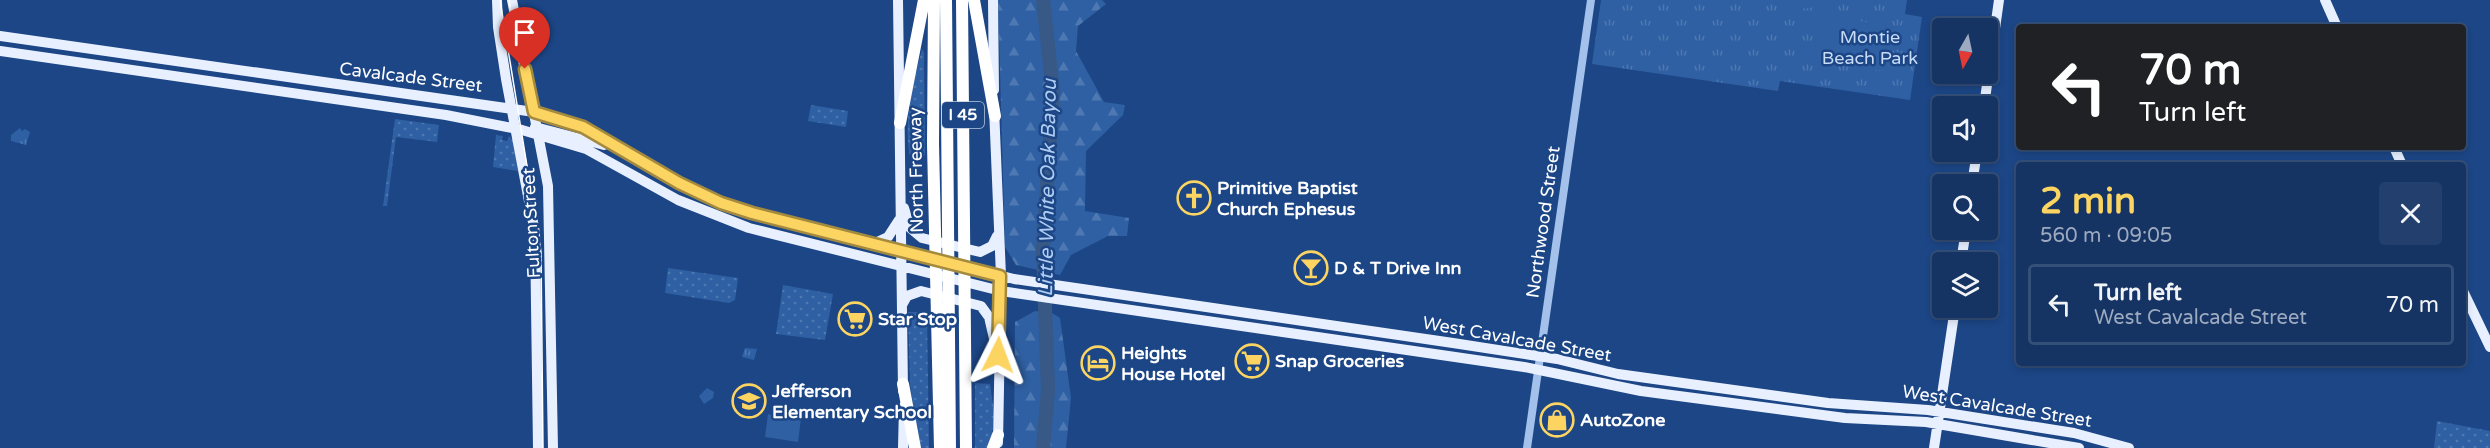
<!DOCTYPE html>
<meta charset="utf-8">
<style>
body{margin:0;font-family:"Varela Round",sans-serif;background:#223f6d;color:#f1f3f6;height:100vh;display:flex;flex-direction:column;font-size:22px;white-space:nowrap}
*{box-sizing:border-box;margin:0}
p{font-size:20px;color:#9daabf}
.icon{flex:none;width:33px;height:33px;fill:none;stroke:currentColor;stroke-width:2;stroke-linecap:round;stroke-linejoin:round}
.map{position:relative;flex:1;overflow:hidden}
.sheet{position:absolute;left:2016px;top:162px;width:450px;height:204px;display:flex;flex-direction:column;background:#153464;border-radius:6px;box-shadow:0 3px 9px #0003,0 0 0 2px #344f78}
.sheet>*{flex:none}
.hud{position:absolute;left:2016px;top:24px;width:450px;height:126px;border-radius:6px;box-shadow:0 3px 9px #0003,0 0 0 2px #344f78;background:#202124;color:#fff;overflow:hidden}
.needle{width:39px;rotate:189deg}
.controls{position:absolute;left:1932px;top:18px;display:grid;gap:12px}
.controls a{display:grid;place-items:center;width:66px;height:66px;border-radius:6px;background:#153464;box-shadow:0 3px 9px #0003,0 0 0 2px #344f78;font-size:30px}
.pin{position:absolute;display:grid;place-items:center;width:51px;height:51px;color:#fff;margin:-62px -26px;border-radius:50% 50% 50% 0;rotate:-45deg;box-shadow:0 0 6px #0007}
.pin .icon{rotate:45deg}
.me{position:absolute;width:66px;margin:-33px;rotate:3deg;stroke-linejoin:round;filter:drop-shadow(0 0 4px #0008)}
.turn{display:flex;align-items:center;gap:21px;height:126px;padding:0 24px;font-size:27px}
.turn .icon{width:78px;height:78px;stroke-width:2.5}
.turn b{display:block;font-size:42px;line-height:51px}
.round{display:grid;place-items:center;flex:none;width:63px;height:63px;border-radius:6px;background:#223f6d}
.head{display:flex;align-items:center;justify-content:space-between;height:102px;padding:0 24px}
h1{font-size:36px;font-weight:800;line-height:45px;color:#fcd461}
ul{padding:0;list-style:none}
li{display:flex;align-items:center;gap:18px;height:81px;margin:0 12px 9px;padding:0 12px;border:3px solid #344f78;border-radius:6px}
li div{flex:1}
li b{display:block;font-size:22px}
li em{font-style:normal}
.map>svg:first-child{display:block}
</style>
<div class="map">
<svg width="2490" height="448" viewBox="0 0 2490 448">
<defs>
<pattern id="grass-dots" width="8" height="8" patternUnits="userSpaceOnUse" patternTransform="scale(1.5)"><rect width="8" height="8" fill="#2f60a3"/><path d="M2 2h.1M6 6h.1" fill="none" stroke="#4e78b1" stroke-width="1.8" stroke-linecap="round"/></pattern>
<pattern id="forest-firs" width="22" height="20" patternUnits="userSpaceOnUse" patternTransform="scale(1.5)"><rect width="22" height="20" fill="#2f60a3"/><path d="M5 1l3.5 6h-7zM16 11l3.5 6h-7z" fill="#4e78b1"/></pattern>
<pattern id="park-tufts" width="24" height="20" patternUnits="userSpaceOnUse" patternTransform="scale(1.5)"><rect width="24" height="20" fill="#2f60a3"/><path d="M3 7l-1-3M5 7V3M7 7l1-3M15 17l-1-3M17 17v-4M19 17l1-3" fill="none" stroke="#4e78b1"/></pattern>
</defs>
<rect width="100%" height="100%" fill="#1c4686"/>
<path fill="url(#grass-dots)" d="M922 49 924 52 925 156H910C903 119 913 85 922 49Z
M811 105 848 111 846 127 808 121Z
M395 119 439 125 437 142 396 137 387 206H383Z
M496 135 503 136 502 140 507 141 509 136 513 140 518 171 493 167Z
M668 268 738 278 735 300 729 303 665 293Z
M783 285 833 294 825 340 776 334Z
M908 312H927L929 448H919L910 385Z
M975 383 990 384 994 412 991 448H975Z
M2437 421 2490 431V448H2434Z"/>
<path fill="url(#forest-firs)" d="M998 0H1102L1106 4 1078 26 1076 51 1104 102 1125 105 1123 115 1086 151 1085 211 1129 218 1127 236H1108L1071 255 1060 275 1016 265 1005 247Z
M1035 311 1052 313 1060 318 1071 398 1066 448H1014L1015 322Z"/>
<path fill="url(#park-tufts)" d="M1601 0H1907L1905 14 1922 17 1910 100 1780 81 1778 91 1592 64Z
M20 128 22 131 25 129 30 132 26 145 11 141V135Z
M745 348 757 349 754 360 742 357Z
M707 388 714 392 713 398 704 404 699 396Z"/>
<path fill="#2f60a3" d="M1792 0H1867L1793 10Z
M1820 15 1892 26 1885 71 1813 61Z
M778 413 801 419 798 442 765 437 768 414 777 416Z"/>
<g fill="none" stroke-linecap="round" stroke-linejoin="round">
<path stroke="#385886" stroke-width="14" d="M1043 0 1053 92 1043 249 1048 391 1043 448"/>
<path stroke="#a3c1eb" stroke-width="8" d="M1527 448 1591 0"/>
<path stroke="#e8f0ff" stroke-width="10" d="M497 0 498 27 506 79 535 233 538 448
M512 0 548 186 553 448
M898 0 903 391
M993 0 994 90
M2325 0 2337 27
M0 36 534 112 583 127 679 183 736 209 1014 279 1453 343 1557 359 1618 374 1690 384 1828 403 1928 410 2074 433 2129 448
M0 51 446 115 522 130 586 149 678 200 749 228 1001 291 1524 367 1641 391 1845 418 1926 422 2079 448
M1984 106 1999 0
M994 108 1001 276 998 443
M535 127 604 145
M2394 147 2402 165
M1972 184 1977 152
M904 208 910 228 922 238 980 252 992 246 997 236
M875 243 888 237 899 220
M1961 262 1966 230
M2463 291 2490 347
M902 305 907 296 921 291 981 306 989 317 995 343
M903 448 904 406
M1934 448 1955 308"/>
<path stroke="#fff" stroke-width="12" d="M934 0 933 144 940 448
M946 0 950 448
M962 0 966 448
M974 0 995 116
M900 123 924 0
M903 384 915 448
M993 448 998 435"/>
<path stroke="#fff" stroke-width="1.5" d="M500 0 541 252 543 448
M509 0 526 104"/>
</g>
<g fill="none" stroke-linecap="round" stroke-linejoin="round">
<g stroke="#a48a3f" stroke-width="15">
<path id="route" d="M525 69 534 112 583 127 679 183 721 203 752 213 1000 276 998 355"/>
</g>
<use href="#route" stroke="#fcd461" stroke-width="10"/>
</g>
<defs>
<g id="church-ring" transform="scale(1.725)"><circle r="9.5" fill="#1c4686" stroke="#fcd461" stroke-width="1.5"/><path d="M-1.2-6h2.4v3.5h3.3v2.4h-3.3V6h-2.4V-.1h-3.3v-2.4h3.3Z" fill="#fcd461"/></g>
<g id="bar-ring" transform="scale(1.725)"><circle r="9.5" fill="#1c4686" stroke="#fcd461" stroke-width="1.5"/><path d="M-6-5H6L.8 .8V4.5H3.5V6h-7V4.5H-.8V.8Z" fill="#fcd461"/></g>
<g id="supermarket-ring" transform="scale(1.725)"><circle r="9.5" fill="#1c4686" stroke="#fcd461" stroke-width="1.5"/><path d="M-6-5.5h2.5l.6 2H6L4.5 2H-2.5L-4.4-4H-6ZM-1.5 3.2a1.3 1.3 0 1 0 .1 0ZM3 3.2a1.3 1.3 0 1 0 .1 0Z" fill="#fcd461"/></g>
<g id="hotel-ring" transform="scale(1.725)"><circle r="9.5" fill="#1c4686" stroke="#fcd461" stroke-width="1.5"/><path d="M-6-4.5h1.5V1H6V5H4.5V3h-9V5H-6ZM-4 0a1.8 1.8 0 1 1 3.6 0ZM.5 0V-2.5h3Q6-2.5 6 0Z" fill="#fcd461"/></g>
<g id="school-ring" transform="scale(1.725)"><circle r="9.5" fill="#1c4686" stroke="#fcd461" stroke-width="1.5"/><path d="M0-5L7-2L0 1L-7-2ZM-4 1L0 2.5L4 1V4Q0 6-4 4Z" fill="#fcd461"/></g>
<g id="shop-ring" transform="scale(1.725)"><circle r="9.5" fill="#1c4686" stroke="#fcd461" stroke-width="1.5"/><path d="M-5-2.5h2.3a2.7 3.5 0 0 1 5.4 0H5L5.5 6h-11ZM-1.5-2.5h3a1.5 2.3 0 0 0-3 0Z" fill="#fcd461"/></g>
</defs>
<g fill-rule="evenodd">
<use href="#church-ring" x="1194" y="198"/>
<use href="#bar-ring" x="1311" y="268"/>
<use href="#supermarket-ring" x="855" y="319"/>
<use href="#supermarket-ring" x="1252" y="361"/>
<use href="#hotel-ring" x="1098" y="363"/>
<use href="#school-ring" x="749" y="401"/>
<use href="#shop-ring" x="1557" y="420"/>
</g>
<g text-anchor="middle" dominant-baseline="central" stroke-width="5" stroke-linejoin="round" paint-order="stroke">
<rect fill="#1c4686" stroke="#bbc8db" stroke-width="1.5" x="942" y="102" width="42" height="26" rx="4.5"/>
<g font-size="16" font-weight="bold" fill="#fff">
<text x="963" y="115">I 45</text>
</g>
<g font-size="18" fill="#c8dcf8" stroke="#1c4686">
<text x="1870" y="37">Montie<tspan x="1870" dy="21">Beach Park</tspan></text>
</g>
<g font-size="18" fill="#fff" stroke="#1c4686">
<text transform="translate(411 77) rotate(7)">Cavalcade Street</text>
<text transform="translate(916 170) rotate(-91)">North Freeway</text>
<text transform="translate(1543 222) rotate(-82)">Northwood Street</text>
<text transform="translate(531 223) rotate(-93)">Fulton Street</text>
<text transform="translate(1517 339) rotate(10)">West Cavalcade Street</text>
<text transform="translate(1997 406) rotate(9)">West Cavalcade Street</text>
</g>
<g font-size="18" font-weight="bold" fill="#fff" stroke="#1c4686" text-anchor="start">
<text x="1217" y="188">Primitive Baptist<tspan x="1217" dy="21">Church Ephesus</tspan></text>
<text x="1334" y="268">D &amp; T Drive Inn</text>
<text x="878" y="319">Star Stop</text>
<text x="1121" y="353">Heights<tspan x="1121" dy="21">House Hotel</tspan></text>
<text x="1275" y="361">Snap Groceries</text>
<text x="772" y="391">Jefferson<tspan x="772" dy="21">Elementary School</tspan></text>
<text x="1580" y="420">AutoZone</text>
</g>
<g font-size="20" font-style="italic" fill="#afccf3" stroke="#1c4686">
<text transform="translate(1048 188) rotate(-89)">Little White Oak Bayou</text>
</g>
</g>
</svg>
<div class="controls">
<a><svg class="needle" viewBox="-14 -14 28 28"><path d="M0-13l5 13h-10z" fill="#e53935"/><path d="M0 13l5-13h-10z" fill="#9daabf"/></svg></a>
<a><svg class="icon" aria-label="sound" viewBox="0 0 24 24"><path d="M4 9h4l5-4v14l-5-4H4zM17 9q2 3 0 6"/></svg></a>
<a><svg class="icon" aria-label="search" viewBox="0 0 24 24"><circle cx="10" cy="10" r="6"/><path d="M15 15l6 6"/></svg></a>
<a><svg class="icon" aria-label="layers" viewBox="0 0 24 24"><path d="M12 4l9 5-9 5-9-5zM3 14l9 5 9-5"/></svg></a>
</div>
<div class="pin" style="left:525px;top:69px;background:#d93025"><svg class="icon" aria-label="arrive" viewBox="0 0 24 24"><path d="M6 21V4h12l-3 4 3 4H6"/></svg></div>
<svg class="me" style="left:998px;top:355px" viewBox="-20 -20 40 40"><path d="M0-17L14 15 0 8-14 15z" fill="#fcd461" stroke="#fff" stroke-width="4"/></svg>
<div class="hud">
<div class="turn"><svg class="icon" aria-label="left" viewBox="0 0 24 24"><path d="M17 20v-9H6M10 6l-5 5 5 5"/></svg><div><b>70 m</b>Turn left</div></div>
</div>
<section class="sheet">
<div class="head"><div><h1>2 min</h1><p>560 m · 09:05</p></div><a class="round"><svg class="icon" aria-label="close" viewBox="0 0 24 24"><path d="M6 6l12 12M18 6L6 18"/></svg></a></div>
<ul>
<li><svg class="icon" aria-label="left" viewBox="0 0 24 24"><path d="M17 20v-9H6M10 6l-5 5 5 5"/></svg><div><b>Turn left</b><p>West Cavalcade Street</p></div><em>70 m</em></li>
</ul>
</section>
</div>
